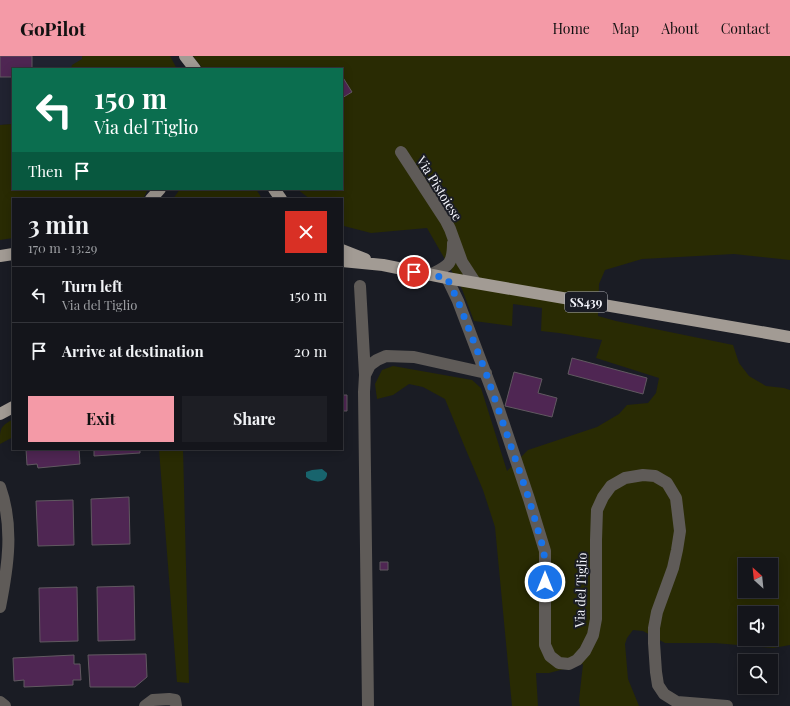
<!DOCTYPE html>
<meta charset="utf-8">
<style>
body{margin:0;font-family:"Playfair Display",serif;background:#1d1e24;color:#f1f3f6;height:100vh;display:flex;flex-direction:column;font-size:15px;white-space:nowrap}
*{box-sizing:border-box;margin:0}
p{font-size:13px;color:#9d9fa3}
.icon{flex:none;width:22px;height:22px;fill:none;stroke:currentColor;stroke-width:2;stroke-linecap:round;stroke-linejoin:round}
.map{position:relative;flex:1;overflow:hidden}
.sheet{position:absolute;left:12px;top:142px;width:331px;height:252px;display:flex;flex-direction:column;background:#14151b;border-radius:0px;box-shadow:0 2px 10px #0003,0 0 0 1px #33343a}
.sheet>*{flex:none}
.guide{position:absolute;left:12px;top:12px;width:331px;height:122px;border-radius:0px;box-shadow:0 2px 10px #0003,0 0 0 1px #33343a;background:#0b6e4f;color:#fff;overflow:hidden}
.needle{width:26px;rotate:333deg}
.controls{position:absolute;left:738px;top:502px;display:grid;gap:8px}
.controls a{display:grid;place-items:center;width:40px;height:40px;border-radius:0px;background:#14151b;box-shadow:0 2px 10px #0003,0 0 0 1px #33343a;font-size:20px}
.pin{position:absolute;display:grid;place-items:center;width:34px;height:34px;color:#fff;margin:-17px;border:2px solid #fff;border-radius:50%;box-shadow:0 1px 4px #0007}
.me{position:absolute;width:44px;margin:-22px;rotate:0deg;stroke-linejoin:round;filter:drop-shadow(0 0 3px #0008)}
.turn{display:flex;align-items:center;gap:14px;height:84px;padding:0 16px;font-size:18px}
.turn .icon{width:52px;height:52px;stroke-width:2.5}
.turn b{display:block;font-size:28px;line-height:34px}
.then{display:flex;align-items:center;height:38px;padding:0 16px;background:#0003;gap:8px;font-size:15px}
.round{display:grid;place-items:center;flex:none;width:42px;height:42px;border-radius:0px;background:#1d1e24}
.head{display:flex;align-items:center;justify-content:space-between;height:68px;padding:0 16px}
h1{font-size:24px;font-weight:700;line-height:30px}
.primary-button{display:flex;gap:8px;margin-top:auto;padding:8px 16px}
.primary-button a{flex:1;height:46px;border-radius:0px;background:#f49aa7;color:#111;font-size:16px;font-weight:700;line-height:46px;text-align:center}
.primary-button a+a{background:#1d1e24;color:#f1f3f6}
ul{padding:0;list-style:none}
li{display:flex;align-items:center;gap:12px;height:56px;padding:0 16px;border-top:1px solid #33343a}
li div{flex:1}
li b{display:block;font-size:15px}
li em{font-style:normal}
header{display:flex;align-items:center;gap:24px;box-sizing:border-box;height:56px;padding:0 20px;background:#f49aa7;color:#111}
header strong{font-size:19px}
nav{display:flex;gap:22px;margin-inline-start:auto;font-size:14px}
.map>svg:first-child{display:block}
</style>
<header>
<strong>GoPilot</strong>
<nav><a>Home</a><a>Map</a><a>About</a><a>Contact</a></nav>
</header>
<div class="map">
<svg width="790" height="650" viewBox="0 0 790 650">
<rect width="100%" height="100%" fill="#1a1c24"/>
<path fill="#212331" d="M0 0H87L88 13H13V68L0 69Z"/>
<path fill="#292b03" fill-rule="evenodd" d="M82 0H170L177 13H71L72 9 82 3Z
M193 0H790V204L734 198 642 203 605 214 599 228 598 260 616 265 733 289 739 307 749 320 766 330 784 332 790 334V589L773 592 715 587H665L643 575 633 574 627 582 625 588 628 623 639 650H580L579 644 583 608 549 617H536L538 650H512L495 471 483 434 466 394 445 343 423 331 409 328 393 339 377 343 375 328 382 314 393 310 472 324 481 332 507 415 528 394 597 371 619 358 627 349 648 347 656 337 659 322 596 302 602 284 559 277 541 275 542 252 513 248 512 270 474 265 462 233 427 172 371 177 344 170 342 168V143H310L297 133H342V13H203ZM745 509H771V535H745ZM745 557H771V583H745Z
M13 68V133H148L143 143H13V182L0 184V69Z
M180 133H256L262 143H173Z
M13 363V381L0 388C0 372 0 371 13 363Z
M159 393H183L189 627 177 626Z"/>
<path fill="#18646d" d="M322 413 327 417C328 428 312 427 306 421V416L312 414Z"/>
<path fill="#4f2653" stroke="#615961" d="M0 0H32V13H13V21H0Z
M342 20 352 36 342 42Z
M572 302 647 322 643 338 568 318Z
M514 316 542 323 538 337 557 342 552 361 505 350Z
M342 339H347V355H342Z
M26 393H79L80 408 38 412 37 408 27 409Z
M94 393H140V397L94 400Z
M129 441 130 488 92 489 91 443Z
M73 444 74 489 38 490 36 445Z
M380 506H388V514H380Z
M134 530 135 584 98 585 97 531Z
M77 531 78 585 40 586 39 532Z
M146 598 147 621 135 631H90L88 599Z
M74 599V608H80L81 624H73V629L24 631V624L14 625 13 602Z"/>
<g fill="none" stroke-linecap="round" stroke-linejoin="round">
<path stroke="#5f5b58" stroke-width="12" d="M401 96 446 165 450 173 462 206 475 226
M430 219C448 210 453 209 453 187
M447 222 458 245 496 345 529 443 545 495V589L550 600 559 607 569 608 577 604 585 595 593 579 596 563V484L597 454 603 441 611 430 625 422 643 419 655 420 667 427 676 442 680 475 677 494 673 512 657 556 654 572V587L656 616 658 629 664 638 677 646 727 650
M360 230 365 319 364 336 368 650
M365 319 370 309 377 304 386 300 414 301 486 317
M0 431C14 470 8 511 0 551
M0 646 5 650
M145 650 153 644 169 643 175 644 176 650"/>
<path stroke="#a29b94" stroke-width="12" d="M185 0 195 13
M274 133 281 143
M151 143 160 133
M342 194 365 203
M0 200 13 198
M342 205 383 209 447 222 790 281
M0 358 13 351"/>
</g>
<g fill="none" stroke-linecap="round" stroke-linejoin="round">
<path stroke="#1a73e8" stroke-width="7" stroke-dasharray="0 12.6" d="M414 216 447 222 458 245 486 317 529 443 544 495 545 526"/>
</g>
<g text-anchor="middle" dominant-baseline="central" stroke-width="4" stroke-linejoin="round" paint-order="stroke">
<rect fill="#1a1c24" stroke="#b2b3ba" stroke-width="1" x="565" y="236" width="42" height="20" rx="3"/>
<g font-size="12" font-weight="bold" fill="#f3f4fa">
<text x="586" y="246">SS439</text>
</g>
<g font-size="13" fill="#f3f4fa" stroke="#1a1c24">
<text transform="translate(440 132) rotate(58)">Via Pistoiese</text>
<text transform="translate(580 534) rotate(-88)">Via del Tiglio</text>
</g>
</g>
</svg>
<div class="controls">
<a><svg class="needle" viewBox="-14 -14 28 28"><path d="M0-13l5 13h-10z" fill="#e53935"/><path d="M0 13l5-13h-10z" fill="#9d9fa3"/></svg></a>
<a><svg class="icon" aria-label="sound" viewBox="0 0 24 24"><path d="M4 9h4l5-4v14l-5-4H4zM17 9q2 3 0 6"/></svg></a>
<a><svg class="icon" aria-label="search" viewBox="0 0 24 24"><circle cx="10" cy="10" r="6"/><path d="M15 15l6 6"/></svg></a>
</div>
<div class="pin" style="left:414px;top:216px;background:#d93025"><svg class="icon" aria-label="arrive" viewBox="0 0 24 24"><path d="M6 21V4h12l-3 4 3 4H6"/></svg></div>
<svg class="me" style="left:545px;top:526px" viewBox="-20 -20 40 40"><circle r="17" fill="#1a73e8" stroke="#fff" stroke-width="3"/><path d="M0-11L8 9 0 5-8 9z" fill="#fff"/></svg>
<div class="guide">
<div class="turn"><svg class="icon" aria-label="left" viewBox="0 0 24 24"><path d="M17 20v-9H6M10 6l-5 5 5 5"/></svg><div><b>150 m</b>Via del Tiglio</div></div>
<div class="then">Then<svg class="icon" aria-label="arrive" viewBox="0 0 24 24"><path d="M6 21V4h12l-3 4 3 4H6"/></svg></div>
</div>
<section class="sheet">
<div class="head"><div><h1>3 min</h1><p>170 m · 13:29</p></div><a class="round" style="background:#d93025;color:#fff"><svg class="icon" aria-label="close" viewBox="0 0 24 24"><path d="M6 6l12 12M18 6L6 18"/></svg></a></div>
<ul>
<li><svg class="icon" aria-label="left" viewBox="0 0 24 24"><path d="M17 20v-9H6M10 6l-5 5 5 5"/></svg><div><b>Turn left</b><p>Via del Tiglio</p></div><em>150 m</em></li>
<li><svg class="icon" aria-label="arrive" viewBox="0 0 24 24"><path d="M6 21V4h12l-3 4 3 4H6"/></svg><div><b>Arrive at destination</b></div><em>20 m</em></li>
</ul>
<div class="primary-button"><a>Exit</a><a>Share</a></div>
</section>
</div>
